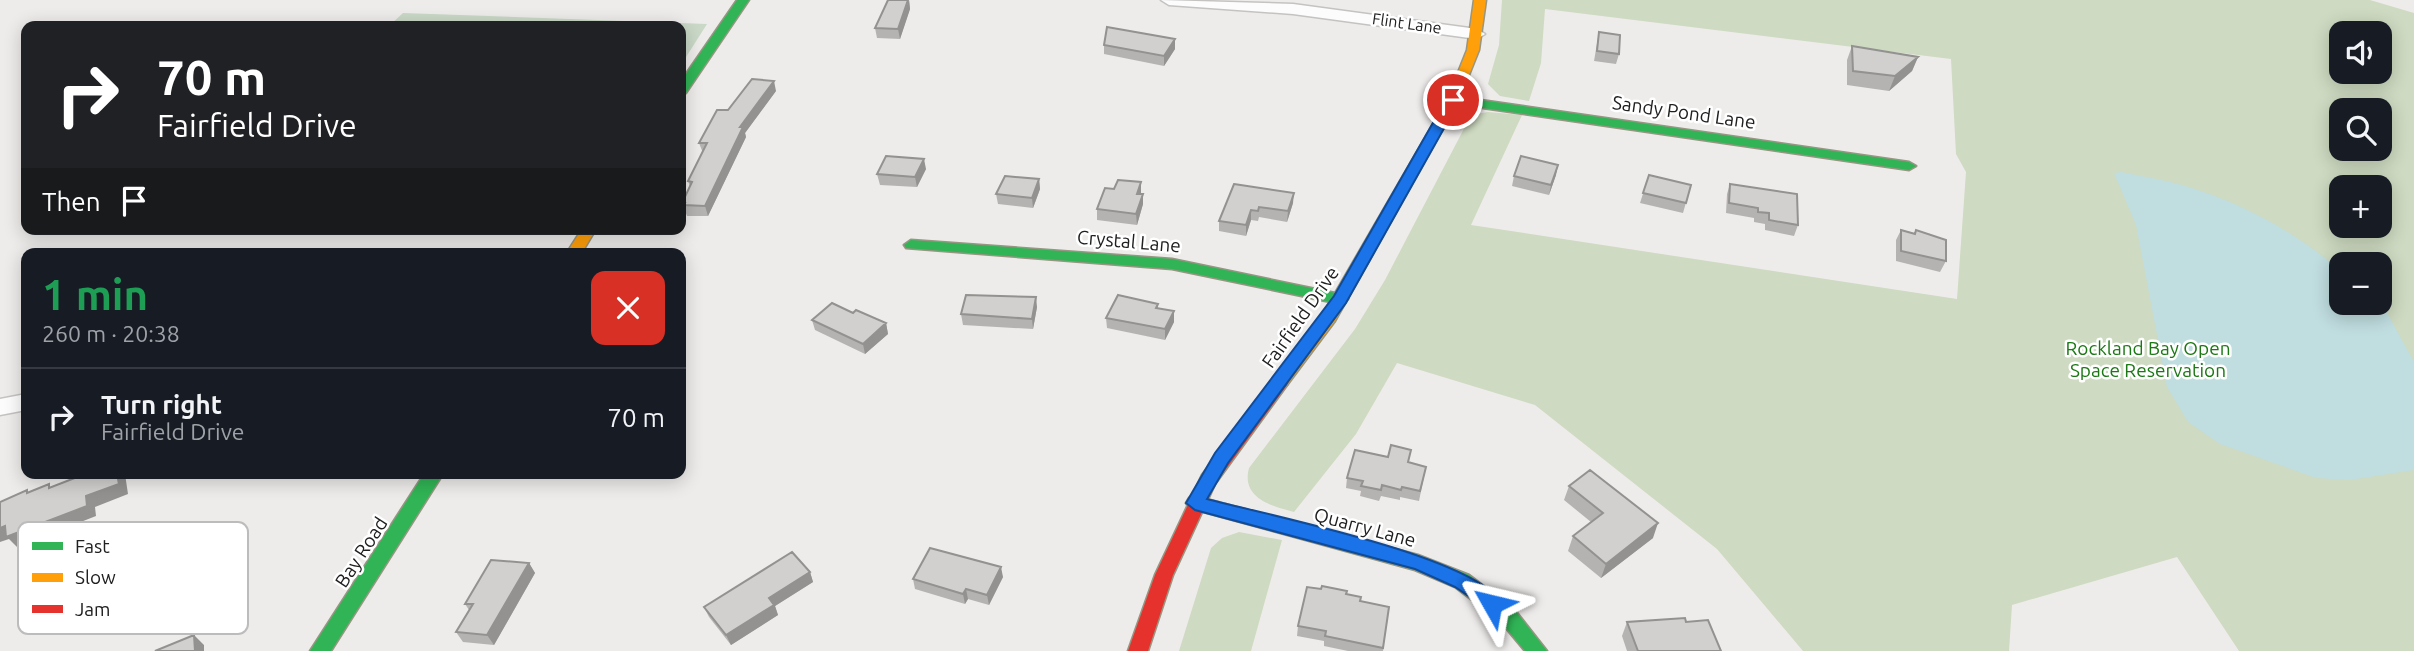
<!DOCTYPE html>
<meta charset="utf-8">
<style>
body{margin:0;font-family:Ubuntu,sans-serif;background:#242831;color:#f1f3f6;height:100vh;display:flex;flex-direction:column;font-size:26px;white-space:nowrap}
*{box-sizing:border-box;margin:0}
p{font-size:23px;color:#9ea1a6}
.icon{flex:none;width:38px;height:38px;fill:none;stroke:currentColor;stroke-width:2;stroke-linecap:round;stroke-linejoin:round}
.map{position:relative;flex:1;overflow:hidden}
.side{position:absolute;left:21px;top:248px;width:665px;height:231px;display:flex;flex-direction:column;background:#171b24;border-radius:14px;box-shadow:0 4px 18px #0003}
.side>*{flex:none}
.hud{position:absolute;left:21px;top:21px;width:665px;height:214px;border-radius:14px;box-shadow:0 4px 18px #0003;background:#202124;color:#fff;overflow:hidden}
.buttons{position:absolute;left:2329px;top:21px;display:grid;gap:14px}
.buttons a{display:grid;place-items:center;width:63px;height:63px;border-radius:14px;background:#171b24;box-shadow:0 4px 18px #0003;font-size:35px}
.pin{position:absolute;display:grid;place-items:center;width:60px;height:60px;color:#fff;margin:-30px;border:4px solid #fff;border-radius:50%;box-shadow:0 2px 7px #0007}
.me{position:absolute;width:77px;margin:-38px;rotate:307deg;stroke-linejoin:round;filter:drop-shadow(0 0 5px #0008)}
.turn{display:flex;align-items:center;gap:24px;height:147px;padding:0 21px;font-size:32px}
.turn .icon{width:91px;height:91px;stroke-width:2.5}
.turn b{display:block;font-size:49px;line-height:60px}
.then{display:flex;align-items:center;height:66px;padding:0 21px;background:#0003;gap:14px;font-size:26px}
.round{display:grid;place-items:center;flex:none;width:74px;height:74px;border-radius:14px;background:#242831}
.head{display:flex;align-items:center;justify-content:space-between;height:119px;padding:0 21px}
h1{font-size:42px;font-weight:700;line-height:52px;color:#1e9e55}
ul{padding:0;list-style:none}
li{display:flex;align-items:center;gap:21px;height:98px;padding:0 21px;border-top:2px solid #363941}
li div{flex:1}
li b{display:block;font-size:26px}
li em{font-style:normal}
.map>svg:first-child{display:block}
</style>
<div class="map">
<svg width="2414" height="651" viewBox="0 0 2414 651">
<rect width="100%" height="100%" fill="#eeecea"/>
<path fill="#cedac1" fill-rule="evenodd" d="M1502 0H2370L2414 13V651H2239L2177 557 2012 605 2009 651H1803L1717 549 1535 405 1397 363 1356 434 1294 512C1271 506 1241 498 1249 468L1355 329 1385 280 1468 121 1476 114 1488 112 1522 115 1471 225 1957 299 1966 172 1956 154 1951 59 1545 9 1541 63 1529 101 1500 96 1488 84 1499 45ZM2342 33H2380V72H2342ZM2342 110H2380V149H2342ZM2342 187H2380V226H2342ZM2342 264H2380V303H2342Z
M1239 532 1282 540 1251 651H1179L1211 548 1222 538Z"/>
<path fill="#c9d8c7" d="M403 13 707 24 681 65V26H389Z"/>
<path fill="#c0dddf" d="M2121 172C2146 177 2172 181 2195 189 2247 206 2301 235 2341 272L2342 303H2376L2386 311 2414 362V470L2350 480 2316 478 2220 444 2188 422 2167 387 2136 225 2114 173Z"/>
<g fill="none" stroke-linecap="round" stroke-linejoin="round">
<g stroke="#c4c3c2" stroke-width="3">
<path id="street" d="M1161 0 1293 4 1477 29 1485 34 1477 39 1293 14 1169 5Z
M26 394V410L0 415V399Z"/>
</g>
<g stroke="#979683" stroke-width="3">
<path id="fast" d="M737 0H749L686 93 681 94V81Z
M1453 96 1909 162 1916 166 1909 170 1448 103V97Z
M911 240 1172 259 1340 294 1348 299 1340 304 1172 269 906 248 904 245Z
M424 474H443L331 651H310Z
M1195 496 1418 555 1469 575 1514 609 1547 651H1525L1500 621 1455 587 1415 570 1189 508 1186 503 1189 498Z"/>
</g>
<g stroke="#979683" stroke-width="3">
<path id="slow" d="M1474 0H1486L1479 50 1459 100 1335 321 1287 385H1275L1273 381 1275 377 1323 314 1447 100 1467 50Z
M582 229H596L581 254H566Z"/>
</g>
<g stroke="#979683" stroke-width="3">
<path id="jam" d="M1281 375 1287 377 1289 381 1287 385 1215 484 1173 575 1148 651H1128L1155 575 1202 475 1275 377Z"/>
</g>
<use href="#street" fill="#fcfcfc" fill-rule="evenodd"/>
<use href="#fast" fill="#30b455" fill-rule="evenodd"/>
<use href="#slow" fill="#ff9f0a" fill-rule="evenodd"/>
<use href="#jam" fill="#e5322d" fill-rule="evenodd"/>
</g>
<path fill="#b5b3b1" d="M909 0 910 9 900 39 877 38 875 28Z
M1599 32 1619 54 1616 64 1594 61Z
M1104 45 1175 49 1164 66 1104 54Z
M1852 46 1918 57 1912 71 1889 91 1847 85V60Z
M776 91 745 133 746 137 708 216H687L682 203 690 186 688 181 703 153 699 143 728 110Z
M926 169 917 187 880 185 877 174Z
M1556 175 1549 195 1512 186 1514 176Z
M1649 175 1691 185 1683 213 1640 203Z
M1039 179 1040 189 1033 208 998 204 996 194Z
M1234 184 1293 203 1287 222 1259 217 1258 221 1251 220 1246 236 1219 231V221Z
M1730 184 1798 225 1794 236 1765 230V224L1754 222V218L1726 213 1727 194Z
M1141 193 1143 204 1137 225 1097 220V209Z
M1901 230 1914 233 1916 230 1946 261 1940 272 1896 261V240Z
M1158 304V308L1174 311V322L1165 340 1107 328 1106 318Z
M1037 307 1033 329 963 325 961 314Z
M853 313 886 323 888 334 865 354 815 330 812 320Z
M1408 463 1426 467 1419 501 1400 497V500L1381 496 1379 501 1360 496 1361 491 1346 488 1347 478Z
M1569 486 1653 538 1601 578 1568 551 1573 536 1591 522 1564 500Z
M529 563 535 573 494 645 463 642 456 632 469 610 465 604Z
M810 572 813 582 775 606 778 615 731 645 709 617 704 607Z
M1003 577 989 605 968 599 965 604 915 589 913 579Z
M1346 594 1360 601 1389 607 1383 651H1348L1324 646V641L1297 636 1298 626Z
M1627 622H1686L1721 651H1627L1622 636Z"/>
<path fill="#939290" d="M909 0 910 9 900 39 898 29Z
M1175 39V49L1164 66V56Z
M1918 57 1912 71 1889 91 1895 76Z
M774 81 776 91 745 133 746 137 708 216 705 206 740 127Z
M924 159 926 169 917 187 915 177Z
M1558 165 1556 175 1549 195 1551 185Z
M1039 179 1040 189 1033 208 1032 198Z
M1141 182V193L1137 204V194Z
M1294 193 1293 203 1287 222 1288 211Z
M1143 194V204L1137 225 1136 214Z
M1251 210V220L1246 236V225Z
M1036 297 1037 307 1033 329 1032 319Z
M1174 311V322L1165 340V329Z
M886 323 888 334 865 354 863 344Z
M117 474H125L128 494 95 507 96 516 17 547 9 539 0 542V528L86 496Z
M1658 523 1653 538 1601 578 1606 564Z
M529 563 535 573 494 645 487 635Z
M1001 567 1003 577 989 605 987 595Z
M810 572 813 582 775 606 778 615 731 645 726 635 769 598Z
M966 589 968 599 965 604 963 594Z
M194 635 204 645V651H195Z"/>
<path fill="#d2d0ce" stroke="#939290" stroke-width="2" d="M888 0H908L898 29 875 28Z
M1107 27 1175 39 1164 56 1104 45Z
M1599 32 1620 35 1619 54 1597 51Z
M1852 46 1918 57 1895 76 1853 71Z
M752 79 774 81 740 127H743L705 206 684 205 685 203H682L692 182 688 181 707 143H699L717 110H728Z
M886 156 924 159 915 177 877 174Z
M1521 156 1558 165 1551 185 1514 176Z
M1649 175 1691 185 1686 203 1643 193Z
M1005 176 1039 179 1032 198 996 194Z
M1118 180 1141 182 1137 194H1143L1136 214 1097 209 1105 188 1114 189Z
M1234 184 1294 193 1288 211 1259 207 1258 211 1251 210 1246 225 1219 221Z
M1730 184 1797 194 1798 225 1769 220V213L1758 212V208L1729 203Z
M1901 230 1915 234 1916 230 1946 240V261L1901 251Z
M966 295 1036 297 1032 319 961 314Z
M1118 295 1158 304 1156 308 1174 311 1165 329 1106 318Z
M832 303 853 313 856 310 886 323 863 344 812 320Z
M1391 445 1411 450 1408 462 1426 467 1420 491 1402 487 1401 490 1382 485 1381 490 1361 486 1363 481 1347 478 1355 450 1388 457Z
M1590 470 1658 523 1606 564 1573 536 1603 513 1569 486Z
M85 474H117L119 484 86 496 87 506 6 537 5 526 0 528V502L27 490V493L49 484V488Z
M930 548 1001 567 987 595 966 589 963 594 913 579Z
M792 552 810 572 769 598 774 605 726 635 704 607Z
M491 560 529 563 487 635 456 632 473 604H465Z
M1322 586 1347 591 1346 594 1361 597 1360 601 1389 607 1383 648 1325 636 1326 631 1298 626 1307 587 1321 589Z
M1685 618 1686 622 1708 620 1721 651H1638L1627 622Z
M194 635 195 651H155Z"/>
<path fill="#1a73e8" stroke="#114b97" stroke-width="2" d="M1453 96 1460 100 1346 303 1228 463 1207 499C1263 514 1478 557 1502 604L1499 610 1492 612 1455 587 1415 569 1195 510 1186 503 1215 453 1334 296 1446 100Z"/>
<g text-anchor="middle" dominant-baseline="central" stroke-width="5" stroke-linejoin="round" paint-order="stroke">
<g font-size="16" fill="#202020" stroke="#fff">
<text transform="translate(1407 23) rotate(8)">Flint Lane</text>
</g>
<g font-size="19" fill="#202020" stroke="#fff">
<text transform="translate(1684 112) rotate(8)">Sandy Pond Lane</text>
<text transform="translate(1129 241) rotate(5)">Crystal Lane</text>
<text transform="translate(1300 317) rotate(-55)">Fairfield Drive</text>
<text transform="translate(1365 527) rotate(15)">Quarry Lane</text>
<text transform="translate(361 552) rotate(-57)">Bay Road</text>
</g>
<g font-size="19" fill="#1b7815" stroke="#fff">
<text x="2148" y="348">Rockland Bay Open<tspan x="2148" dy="22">Space Reservation</tspan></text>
</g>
</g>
<rect x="18" y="522" width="230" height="112" rx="10" fill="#fff" stroke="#bcbcbc" stroke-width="2"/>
<rect x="32" y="542" width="31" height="8" fill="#30b455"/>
<rect x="32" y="573" width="31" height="9" fill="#ff9f0a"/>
<rect x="32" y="605" width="31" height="8" fill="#e5322d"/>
<g font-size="19" fill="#202020">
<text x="75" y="553">Fast</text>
<text x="75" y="584">Slow</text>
<text x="75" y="616">Jam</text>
</g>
</svg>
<div class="buttons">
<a><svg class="icon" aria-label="sound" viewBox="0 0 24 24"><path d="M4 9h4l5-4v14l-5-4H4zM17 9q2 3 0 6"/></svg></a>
<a><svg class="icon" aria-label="search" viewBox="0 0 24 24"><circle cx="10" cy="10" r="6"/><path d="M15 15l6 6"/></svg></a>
<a>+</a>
<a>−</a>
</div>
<div class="pin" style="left:1453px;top:100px;background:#d93025"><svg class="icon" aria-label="arrive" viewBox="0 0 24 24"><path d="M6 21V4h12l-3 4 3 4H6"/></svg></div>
<svg class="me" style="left:1492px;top:604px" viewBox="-20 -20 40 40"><path d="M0-17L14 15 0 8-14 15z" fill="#1a73e8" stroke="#fff" stroke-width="4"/></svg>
<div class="hud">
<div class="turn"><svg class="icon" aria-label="right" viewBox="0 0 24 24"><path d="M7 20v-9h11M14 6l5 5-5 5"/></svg><div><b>70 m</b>Fairfield Drive</div></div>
<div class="then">Then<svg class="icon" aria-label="arrive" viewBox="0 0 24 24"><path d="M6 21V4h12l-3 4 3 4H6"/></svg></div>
</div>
<section class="side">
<div class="head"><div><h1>1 min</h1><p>260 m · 20:38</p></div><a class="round" style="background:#d93025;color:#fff"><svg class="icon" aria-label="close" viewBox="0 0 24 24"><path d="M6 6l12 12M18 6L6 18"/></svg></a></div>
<ul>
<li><svg class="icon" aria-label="right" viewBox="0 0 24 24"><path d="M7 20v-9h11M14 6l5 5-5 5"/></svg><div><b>Turn right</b><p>Fairfield Drive</p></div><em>70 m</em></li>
</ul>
</section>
</div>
